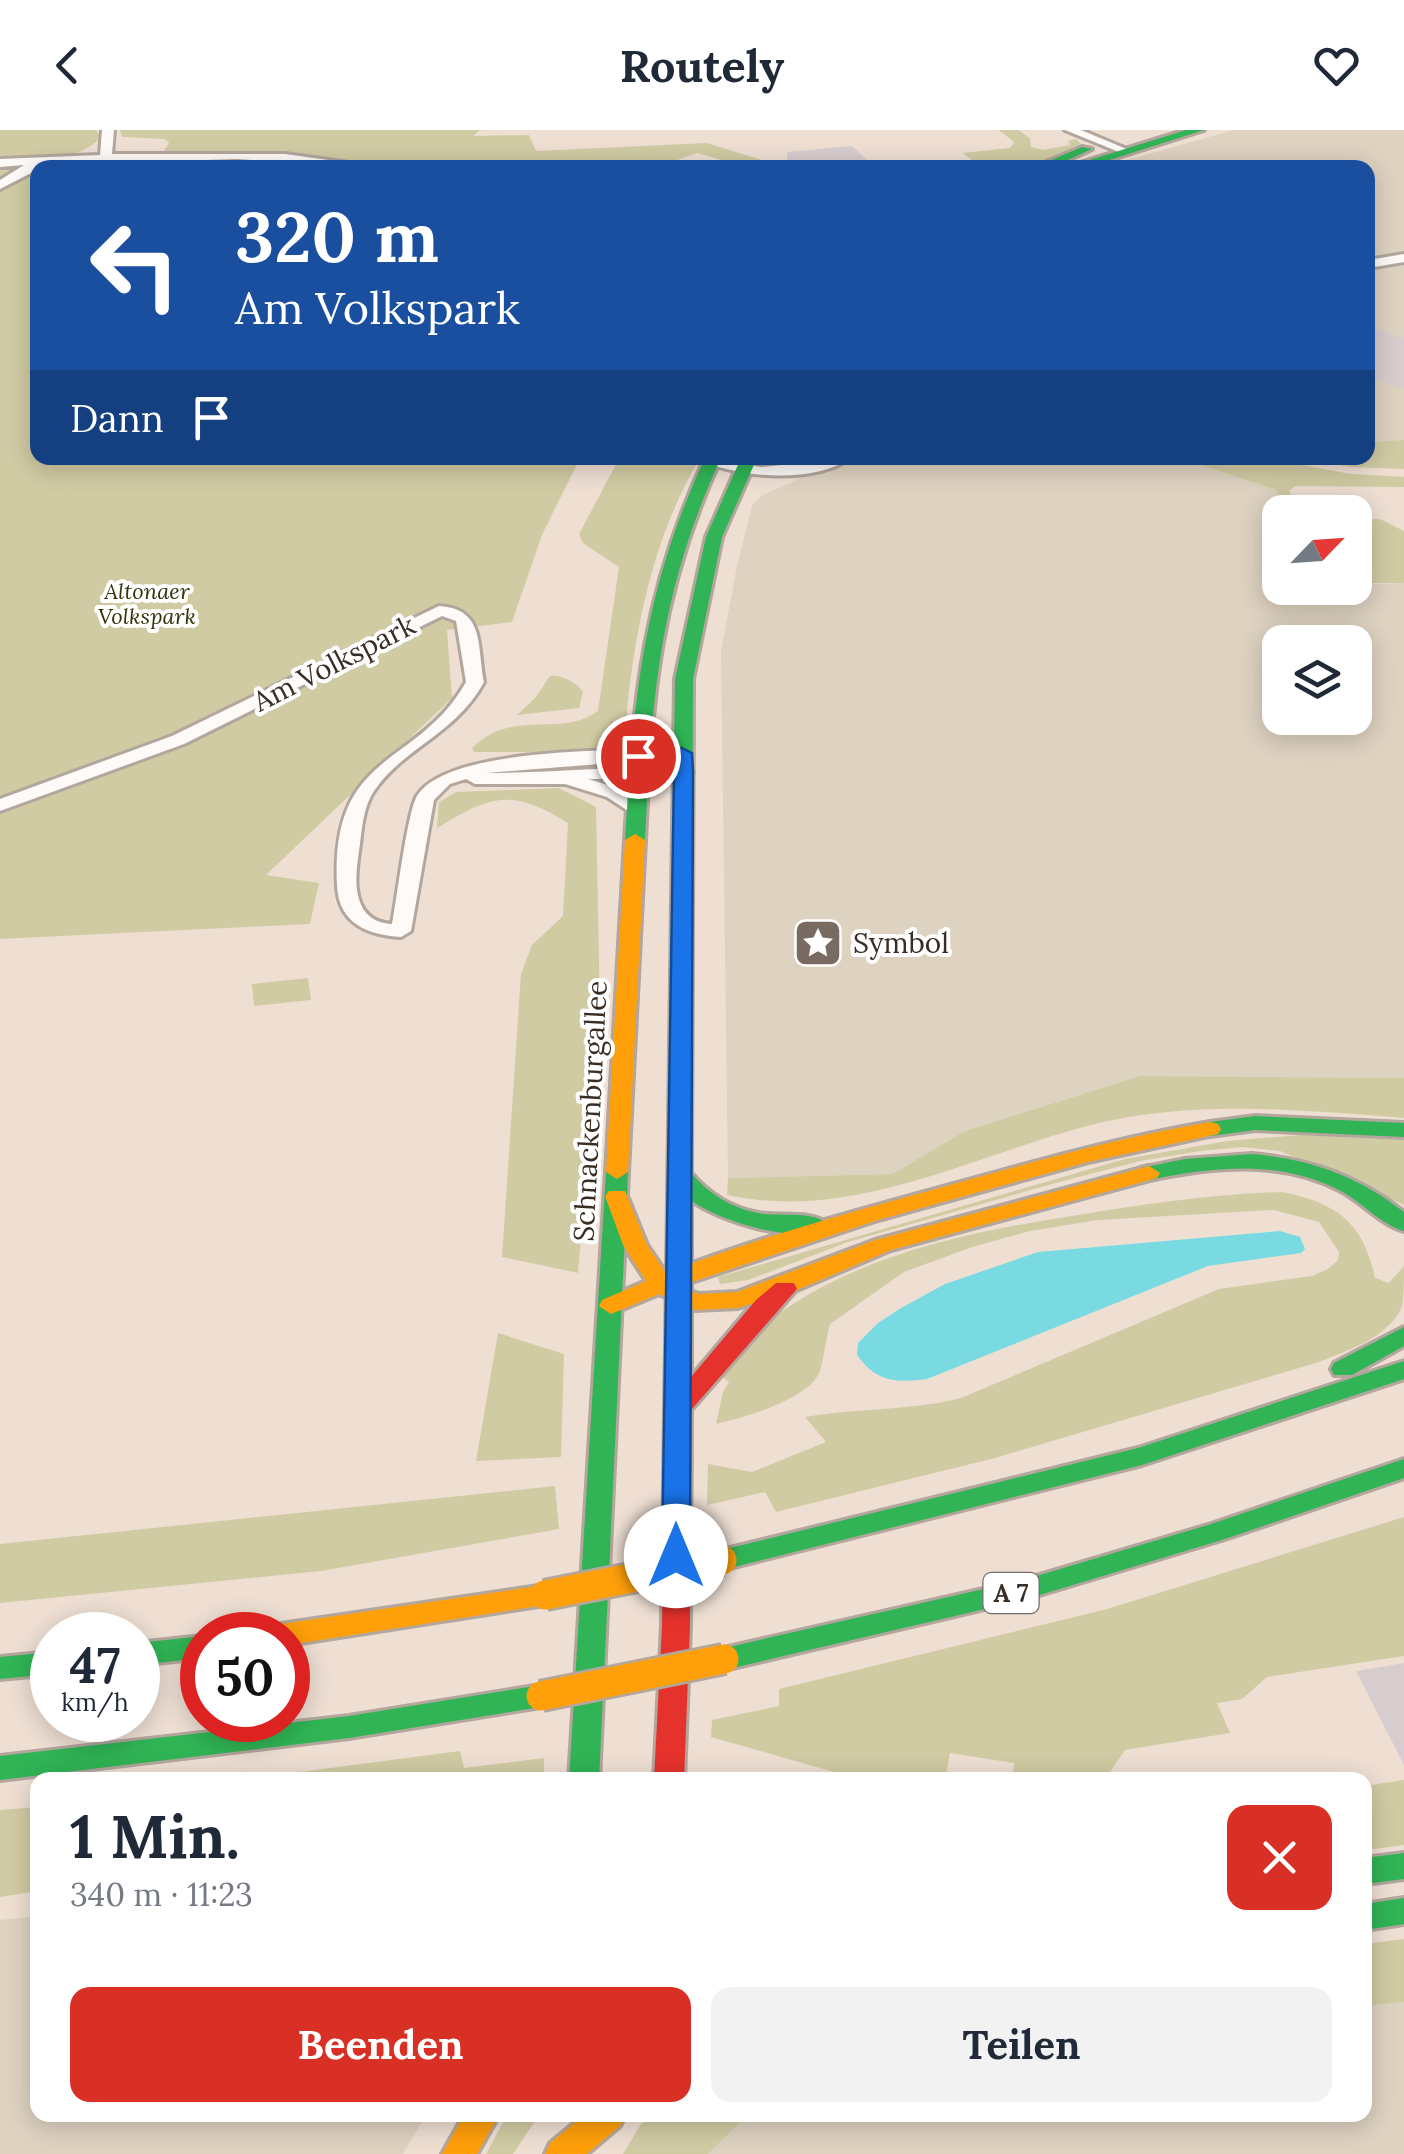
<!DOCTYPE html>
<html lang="de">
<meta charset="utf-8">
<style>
body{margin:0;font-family:Lora,serif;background:#f2f2f3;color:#1f2937;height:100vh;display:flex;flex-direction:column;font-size:38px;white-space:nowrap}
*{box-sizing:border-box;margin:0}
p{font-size:32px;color:#747a83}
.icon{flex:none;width:55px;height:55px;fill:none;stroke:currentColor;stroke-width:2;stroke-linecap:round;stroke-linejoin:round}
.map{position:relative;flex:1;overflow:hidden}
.sheet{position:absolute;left:30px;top:1642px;width:1342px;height:350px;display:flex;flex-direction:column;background:#fff;border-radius:20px;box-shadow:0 5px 25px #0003}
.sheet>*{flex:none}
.top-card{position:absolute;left:30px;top:30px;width:1345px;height:305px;border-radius:20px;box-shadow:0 5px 25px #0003;background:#1a4fa0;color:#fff;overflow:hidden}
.needle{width:65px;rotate:65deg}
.controls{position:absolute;left:1262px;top:365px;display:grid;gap:20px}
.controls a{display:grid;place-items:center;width:110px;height:110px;border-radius:20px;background:#fff;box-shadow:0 5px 25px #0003;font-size:50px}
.speed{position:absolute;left:30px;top:1482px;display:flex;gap:20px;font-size:50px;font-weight:700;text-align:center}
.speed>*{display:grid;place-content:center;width:130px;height:130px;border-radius:50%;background:#fff;box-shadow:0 5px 25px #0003;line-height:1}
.speed small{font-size:25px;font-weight:400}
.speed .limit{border:15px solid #d22;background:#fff;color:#111}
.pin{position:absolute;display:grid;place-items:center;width:85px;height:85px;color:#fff;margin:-42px;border:5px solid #fff;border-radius:50%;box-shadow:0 2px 10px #0007}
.me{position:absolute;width:110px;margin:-55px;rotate:0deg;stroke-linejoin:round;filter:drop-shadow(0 0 8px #0008)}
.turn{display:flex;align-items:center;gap:35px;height:210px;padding:0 40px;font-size:45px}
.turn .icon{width:130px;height:130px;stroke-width:2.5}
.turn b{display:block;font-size:70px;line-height:85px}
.then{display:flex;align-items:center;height:95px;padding:0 40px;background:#0003;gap:20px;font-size:38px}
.round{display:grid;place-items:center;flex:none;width:105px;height:105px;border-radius:20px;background:#f2f2f3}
.overview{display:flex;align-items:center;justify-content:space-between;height:170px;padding:0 40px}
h1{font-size:60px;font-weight:700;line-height:75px}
.cta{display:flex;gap:20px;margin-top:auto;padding:20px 40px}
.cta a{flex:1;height:115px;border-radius:20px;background:#d93025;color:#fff;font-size:40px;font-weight:700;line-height:115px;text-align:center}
.cta a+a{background:#f2f2f3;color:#1f2937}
header{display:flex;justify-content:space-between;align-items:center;height:130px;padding:0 40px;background:#fff;font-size:45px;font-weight:700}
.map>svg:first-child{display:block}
</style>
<header><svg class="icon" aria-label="back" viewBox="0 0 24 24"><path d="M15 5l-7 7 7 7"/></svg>Routely<svg class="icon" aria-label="heart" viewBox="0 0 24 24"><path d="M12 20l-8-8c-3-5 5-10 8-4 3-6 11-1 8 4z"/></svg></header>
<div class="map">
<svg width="1404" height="2024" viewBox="0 0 1404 2024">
<rect width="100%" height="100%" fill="#efdfd3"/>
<path fill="#ded2c1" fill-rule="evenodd" d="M1234 0H1404V310L1368 312V38H1099Z
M872 328H1180L1276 360 1284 382H1280V458L1404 453V948L1140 946 965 1001 892 1044 728 1048 721 521 737 436 752 376 761 366 801 348ZM1280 512H1355V588H1280Z
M37 1786 38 1985H426L403 2024H0V1790Z
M1404 1872V2024H708L748 1985H1365V1876Z"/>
<path fill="#d0cba3" d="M0 0H96L100 8C76 34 32 29 0 30Z
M120 0H480L473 6 529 5 536 21 707 13 784 37H746L697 23 654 38H395L285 22 162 24 169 13 165 9 122 7Z
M999 0H1018L1030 8 1031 17 1043 20 1070 15 1068 11 1076 9 1081 14 1028 37H966L975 33 963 23 1010 18 1014 12Z
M176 30 327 32 360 37 38 38V328H580L542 405 512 492 447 500 452 568 266 745 319 753 310 794 0 809V35Z
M1404 310V339L1351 337 1297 328H1368V312Z
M700 328C653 407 634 500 626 592L612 596 611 616 538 622H474L472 618C515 577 558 609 598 581L619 437 583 413 579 404 619 329Z
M1180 328H1263L1351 344 1404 347V357L1296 356 1289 360 1296 376 1319 382H1284L1276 360Z
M1380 389 1404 401V453H1355V390Z
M550 546C560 544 578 553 583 562L579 578 517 585 536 567Z
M559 658 596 677 600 883 578 1143 502 1127 521 844 532 815 563 786 568 693C511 658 492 665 437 698L439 672 456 662Z
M308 848 311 870 254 876 252 854Z
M1140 946 1404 948V988C1298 980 1191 969 1087 996 970 1027 851 1092 727 1065L728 1048 892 1044 965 1001Z
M1301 1005 1404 1010V1075L1280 1021 1243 1017 1200 1021 1140 1031 1052 1054 848 1112 748 1150 720 1154 718 1147 1125 1029 1227 1011Z
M1282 1062C1336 1073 1363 1091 1375 1148L1389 1153 1404 1136C1404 1148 1404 1164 1402 1176 1390 1208 1344 1222 1316 1233L995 1328 776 1382 765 1362 707 1375 708 1334 752 1342 826 1312 805 1287C857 1278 910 1281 961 1268L1219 1159 1312 1146 1328 1139 1338 1130 1339 1122 1319 1092 1274 1080 1098 1090 1030 1101 972 1117 904 1142 830 1194C826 1209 824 1226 820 1241 810 1269 743 1288 716 1294L723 1262 729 1252 720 1245C736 1227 752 1203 771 1189 861 1123 970 1102 1078 1085 1146 1074 1213 1064 1282 1062Z
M498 1203 564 1224 561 1327 476 1331Z
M555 1356 559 1399 321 1441 0 1473V1414Z
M1404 1387V1526L1267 1547 1242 1569 1217 1573 1230 1603 1125 1620 1108 1645 1075 1650H1012L1014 1633 950 1623 945 1650H862L711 1607 712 1590 779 1576V1559L1107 1479Z
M460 1621 464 1638 544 1628V1650H239Z
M1404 1650V1715L1365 1720V1656Z
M37 1677V1761L0 1767V1680Z
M1404 1809V1872L1365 1876V1814Z
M507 1985H539L513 2024H486Z
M656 1985H748L708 2024H623L641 1994Z"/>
<path fill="#79dbe1" d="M1280 1101 1300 1107 1305 1119 1301 1123 1208 1136 927 1249C895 1253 876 1252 857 1225L858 1213 878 1193 901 1178 945 1154 1038 1122Z"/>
<path fill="#d8cdce" d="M852 16 875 38H788L787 22Z
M1368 196 1404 208V259L1368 246Z
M1404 1533V1635L1356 1541Z"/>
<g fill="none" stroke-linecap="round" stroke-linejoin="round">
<g stroke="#b2a69d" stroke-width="6">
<path id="street" d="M102 0H114L112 24H285L385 38 237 29 36 35 31 43 0 59V50L24 35 0 37V29L100 25Z
M1065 0H1081L1129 20 1119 22Z
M1404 124V132L1368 138V130Z
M706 328 761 337 851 328C814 353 747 348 707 333Z
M439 476C485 479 477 515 484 552 455 605 404 617 374 661 364 676 362 696 360 714 358 729 355 745 357 760 360 781 371 793 392 794 397 769 407 683 417 666 448 616 624 621 682 618L691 623 688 627 486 643C552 643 617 636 684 636L693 642 684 648 588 649 621 659 645 680 636 686 607 667 565 654H475L466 649 450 654 434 670 411 801 401 807C368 805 339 794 337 756 330 619 417 639 466 552L456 491 442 486 184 614 0 681V669L172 606Z"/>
</g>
<g stroke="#b2a69d" stroke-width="6">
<path id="fast" d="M1186 0H1204L1084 38H1064Z
M1082 17 1092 19 1050 38H1032Z
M705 328H721C659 462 652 566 645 710L635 716 625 710C634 565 643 461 705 328Z
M741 328H757L722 407 693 549 691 1043C709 1064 731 1078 758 1083 777 1087 814 1080 827 1094 804 1119 714 1089 691 1070V1141L679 1149 667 1141 675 549 706 407Z
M1255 986 1404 993V1007L1255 1000 1210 1006 1199 999 1210 992Z
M1252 1024C1310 1029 1358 1046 1404 1082V1101C1381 1095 1361 1071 1339 1060 1279 1029 1212 1037 1149 1050L1138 1043 1141 1038 1185 1029Z
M617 1035 628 1042 599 1650H569L606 1042Z
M1404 1197V1216L1352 1245H1334L1331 1239 1334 1233Z
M1404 1231V1249L1142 1335 722 1440 712 1437 708 1430 712 1423 722 1420 1138 1318Z
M1404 1329V1348L1225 1409 1023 1470 724 1540 714 1537 710 1529 714 1521 724 1518 1023 1450 1208 1395Z
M202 1506V1528L138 1535V1513Z
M52 1522V1544L0 1549V1527Z
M541 1555 551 1558 555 1566 551 1574 541 1577 349 1608 0 1650V1626L349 1586Z
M1404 1723V1749L1365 1754V1728Z
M1404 1768V1794L1365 1800V1774Z"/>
</g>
<g stroke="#b2a69d" stroke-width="6">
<path id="slow" d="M635 704 645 710 628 1042 617 1049 606 1042 625 710Z
M1210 992 1218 994 1221 999 1218 1004 1088 1032 878 1090 680 1156 698 1164 737 1162 875 1110 1149 1036 1160 1043 1157 1048 891 1120 797 1160 738 1178 695 1180 659 1164 611 1184 599 1176 602 1170 646 1151 623 1115 605 1066 609 1061H625L647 1115 666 1143C759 1107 855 1081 950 1055 1036 1031 1122 1007 1210 992Z
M545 1455 555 1458 559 1465 555 1472 545 1475 288 1515V1505H267L271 1497 281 1494Z
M464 1985H499L477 2024H442Z
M584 1985H625L620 1996 587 2024H545L550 2013Z"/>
</g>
<g stroke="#b2a69d" stroke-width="6">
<path id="jam" d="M679 1133 691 1141V1247L756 1170 776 1153H794L797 1159 691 1280 690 1496 684 1650H654L662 1496 667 1141Z"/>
</g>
<use href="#street" fill="#fdfaf8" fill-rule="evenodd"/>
<use href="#fast" fill="#30b455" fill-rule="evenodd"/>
<use href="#slow" fill="#ff9f0a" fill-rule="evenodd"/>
<use href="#jam" fill="#e5322d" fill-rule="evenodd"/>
<g stroke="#b2a69d" stroke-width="34" stroke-linecap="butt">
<path id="slow-bridge" d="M545 1465 722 1430
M541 1566 724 1529"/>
</g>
<use href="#slow-bridge" stroke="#ff9f0a" stroke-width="29"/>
</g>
<path fill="#1a73e8" stroke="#114b97" stroke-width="2.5" d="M682 618 692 623 693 642 690 1426 686 1433H666L662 1426 674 642V629L638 631 629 626 638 620Z"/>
<defs>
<g id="sight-square" transform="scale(2.5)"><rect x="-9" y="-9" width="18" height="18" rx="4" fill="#796b61" stroke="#fff"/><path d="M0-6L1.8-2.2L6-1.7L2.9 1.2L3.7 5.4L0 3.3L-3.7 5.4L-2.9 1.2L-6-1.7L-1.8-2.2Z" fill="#fff"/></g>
</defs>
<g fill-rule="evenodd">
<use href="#sight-square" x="818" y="813"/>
</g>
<g text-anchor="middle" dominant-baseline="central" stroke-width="8" stroke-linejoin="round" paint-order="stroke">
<g font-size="22" font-style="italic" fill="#323308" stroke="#fff">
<text x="147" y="461">Altonaer<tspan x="147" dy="25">Volkspark</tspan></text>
</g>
<rect fill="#fff" stroke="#746c66" stroke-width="2.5" x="983.5" y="1443" width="55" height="40" rx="8"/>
<g font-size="25" font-weight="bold" fill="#392d24">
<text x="1011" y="1463">A 7</text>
</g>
<g font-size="28" fill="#392d24" stroke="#fff">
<text transform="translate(334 533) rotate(-27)">Am Volkspark</text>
<text transform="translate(590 981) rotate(-87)">Schnackenburgallee</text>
</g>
<g font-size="28" fill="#392d24" stroke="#fff" text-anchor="start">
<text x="853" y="813">Symbol</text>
</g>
</g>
</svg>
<div class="controls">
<a><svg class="needle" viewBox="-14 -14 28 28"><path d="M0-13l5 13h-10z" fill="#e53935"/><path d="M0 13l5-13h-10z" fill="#747a83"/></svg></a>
<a><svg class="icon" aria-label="layers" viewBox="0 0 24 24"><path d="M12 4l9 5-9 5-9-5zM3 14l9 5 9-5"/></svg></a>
</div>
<div class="speed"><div>47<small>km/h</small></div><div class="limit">50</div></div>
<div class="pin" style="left:638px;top:626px;background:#d93025"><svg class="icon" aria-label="arrive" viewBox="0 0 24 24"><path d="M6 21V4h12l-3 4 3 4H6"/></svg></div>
<svg class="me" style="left:676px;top:1426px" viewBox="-20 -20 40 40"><circle r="19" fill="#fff"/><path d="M0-13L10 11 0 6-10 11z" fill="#1a73e8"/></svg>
<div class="top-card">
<div class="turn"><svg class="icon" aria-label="left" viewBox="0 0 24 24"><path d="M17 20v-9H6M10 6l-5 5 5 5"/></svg><div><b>320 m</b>Am Volkspark</div></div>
<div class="then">Dann<svg class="icon" aria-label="arrive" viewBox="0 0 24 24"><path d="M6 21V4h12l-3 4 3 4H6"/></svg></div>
</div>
<section class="sheet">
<div class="overview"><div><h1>1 Min.</h1><p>340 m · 11:23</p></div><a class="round" style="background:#d93025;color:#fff"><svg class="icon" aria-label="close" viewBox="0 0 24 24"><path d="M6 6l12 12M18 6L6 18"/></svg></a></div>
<div class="cta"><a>Beenden</a><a>Teilen</a></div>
</section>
</div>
